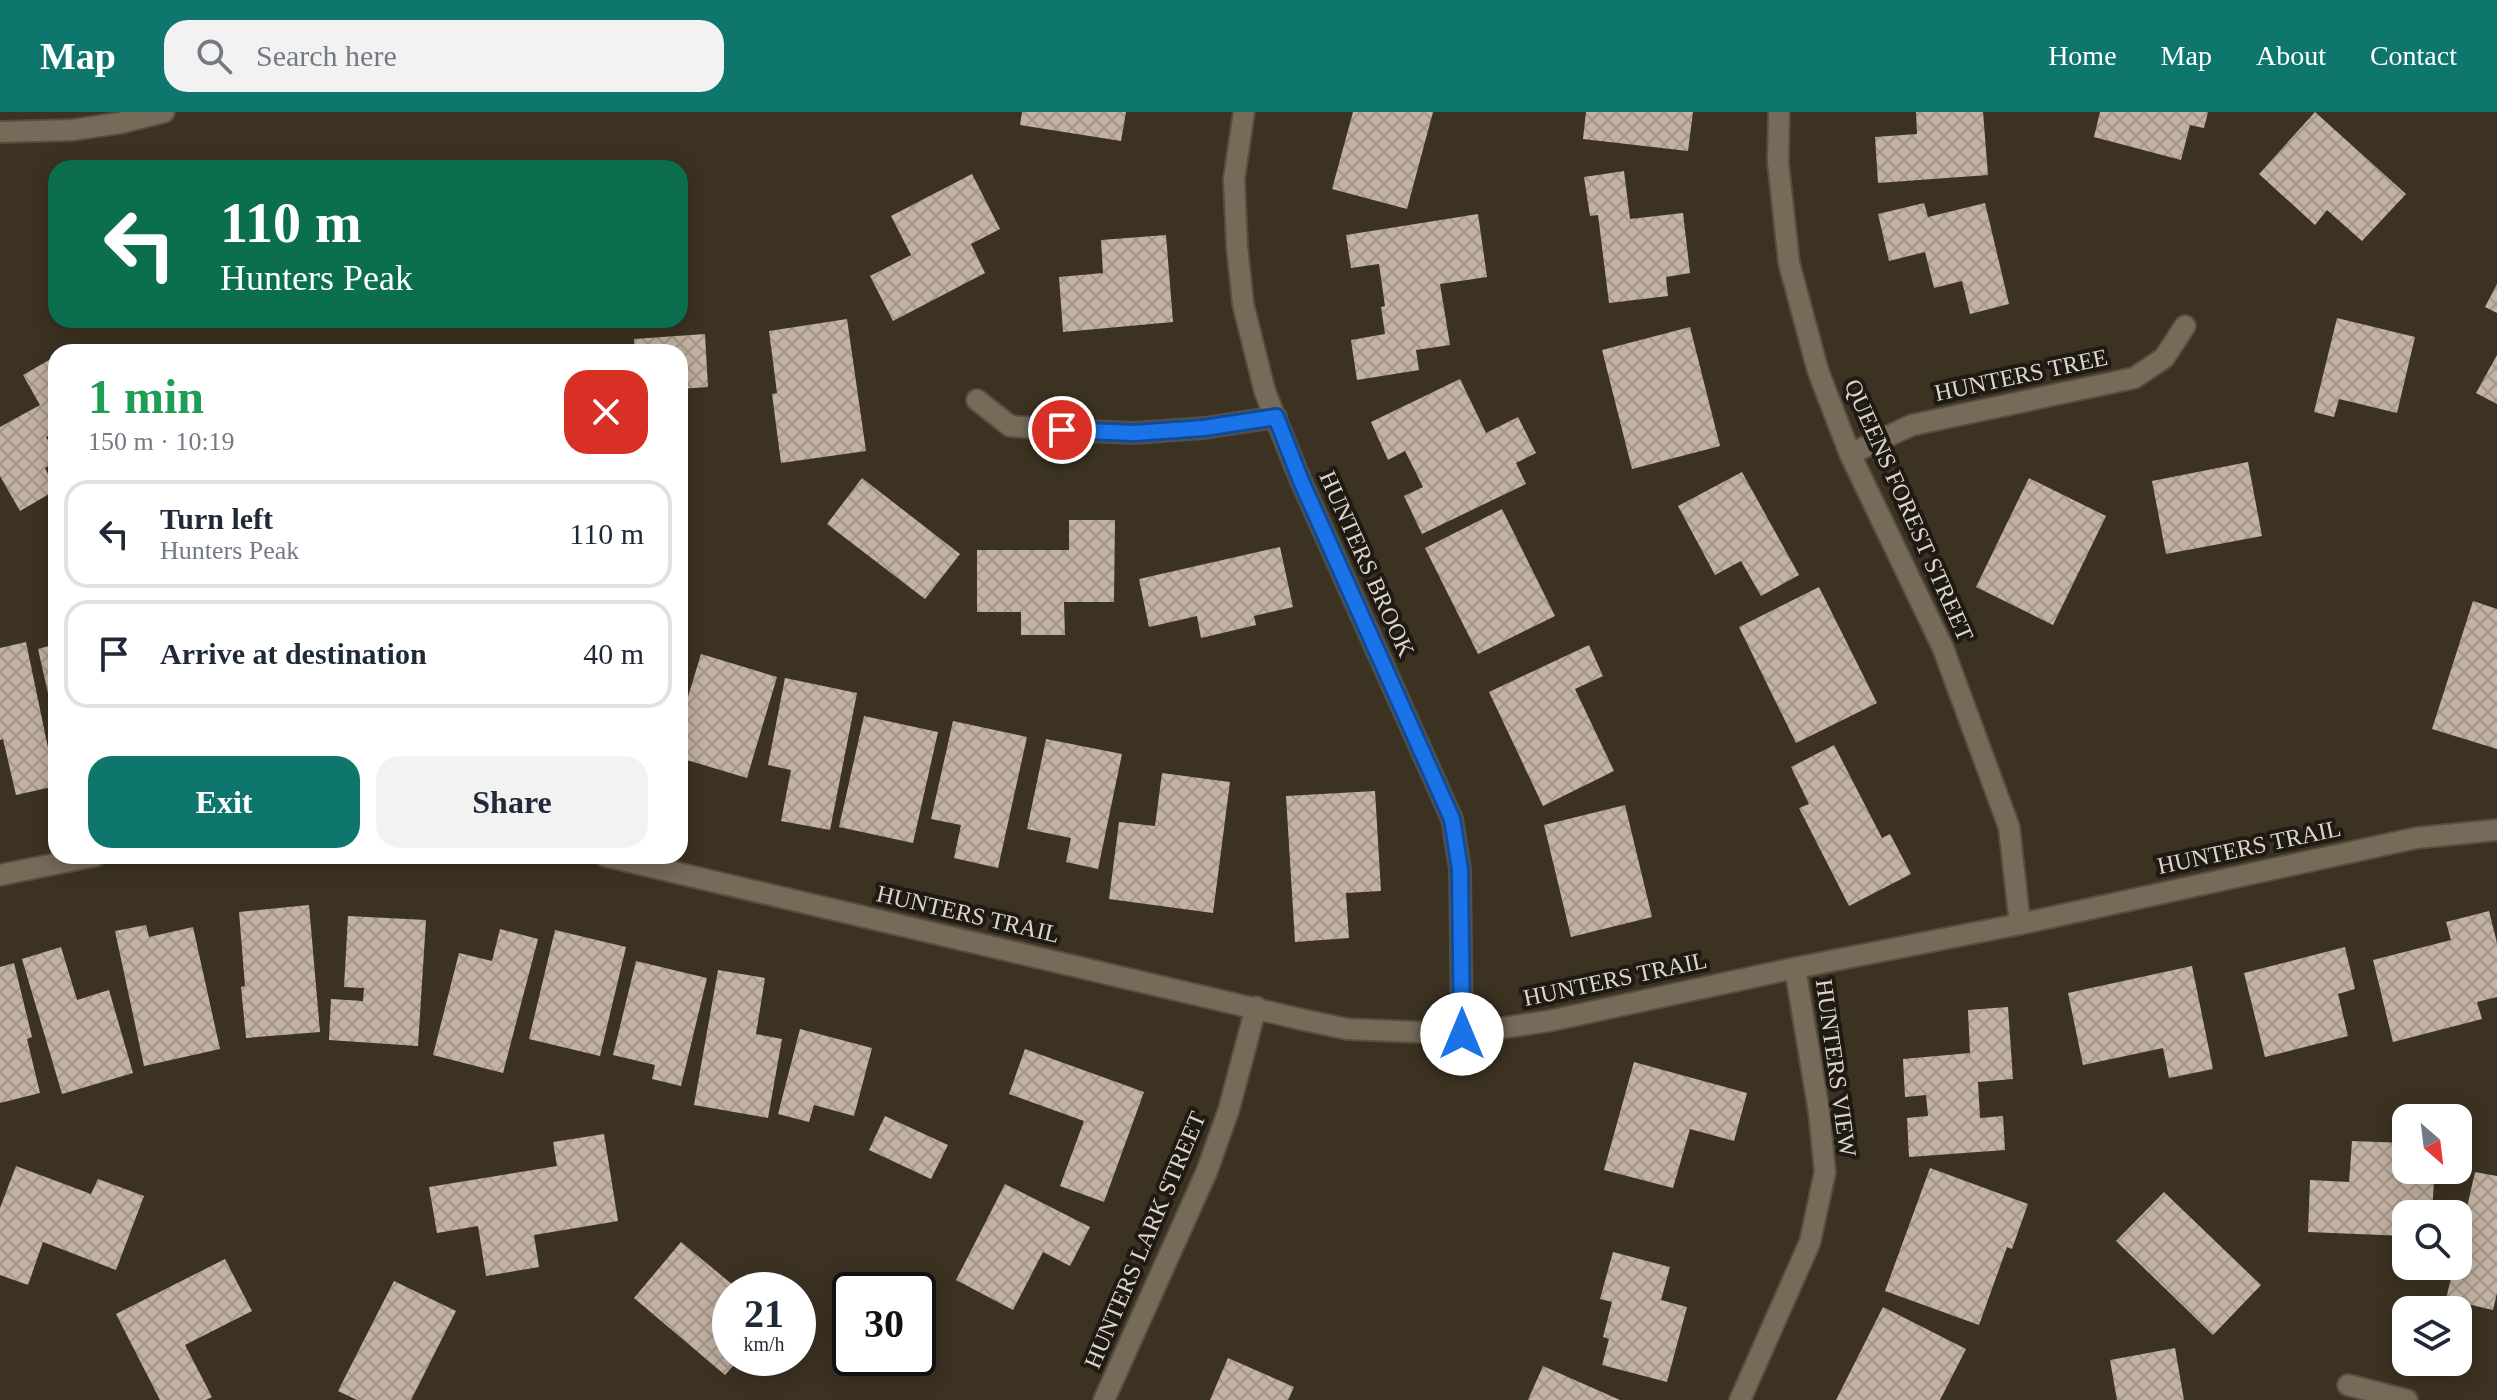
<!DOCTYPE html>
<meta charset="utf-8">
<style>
body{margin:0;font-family:Georgia,serif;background:#f2f2f3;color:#1f2937;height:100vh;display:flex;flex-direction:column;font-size:30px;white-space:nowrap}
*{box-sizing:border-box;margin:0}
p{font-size:26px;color:#747a83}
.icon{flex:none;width:44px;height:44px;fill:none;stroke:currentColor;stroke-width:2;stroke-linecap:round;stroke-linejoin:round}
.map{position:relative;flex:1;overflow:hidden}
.details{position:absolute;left:48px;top:232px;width:640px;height:520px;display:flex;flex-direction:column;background:#fff;border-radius:24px;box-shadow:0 4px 20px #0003}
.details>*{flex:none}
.banner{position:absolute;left:48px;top:48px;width:640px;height:168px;border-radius:24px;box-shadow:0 4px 20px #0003;background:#0b6e4f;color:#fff;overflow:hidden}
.needle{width:52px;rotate:152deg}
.tools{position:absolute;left:2392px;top:992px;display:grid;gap:16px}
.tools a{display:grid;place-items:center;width:80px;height:80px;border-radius:16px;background:#fff;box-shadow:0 4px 20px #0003;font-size:40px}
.speed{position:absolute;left:712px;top:1160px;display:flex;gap:16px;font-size:40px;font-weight:700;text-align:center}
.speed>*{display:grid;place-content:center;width:104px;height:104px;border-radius:50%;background:#fff;box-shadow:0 4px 20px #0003;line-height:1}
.speed small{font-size:20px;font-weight:400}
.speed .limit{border:4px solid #111;border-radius:12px;background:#fff;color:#111}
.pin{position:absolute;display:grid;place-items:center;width:68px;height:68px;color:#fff;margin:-34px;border:4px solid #fff;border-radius:50%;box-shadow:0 2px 8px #0007}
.me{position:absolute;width:88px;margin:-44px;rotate:0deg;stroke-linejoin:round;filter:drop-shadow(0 0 6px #0008)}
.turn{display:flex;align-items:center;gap:28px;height:168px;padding:0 40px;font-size:36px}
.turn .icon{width:104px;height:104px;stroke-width:2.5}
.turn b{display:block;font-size:56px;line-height:68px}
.round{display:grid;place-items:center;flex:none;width:84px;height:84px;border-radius:24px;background:#f2f2f3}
.overview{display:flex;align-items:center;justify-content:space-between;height:136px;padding:0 40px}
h1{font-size:48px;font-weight:800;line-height:60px;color:#1e9e55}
.button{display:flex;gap:16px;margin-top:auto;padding:16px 40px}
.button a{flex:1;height:92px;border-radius:24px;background:#0f766e;color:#fff;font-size:32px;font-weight:800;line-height:92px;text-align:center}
.button a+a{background:#f2f2f3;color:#1f2937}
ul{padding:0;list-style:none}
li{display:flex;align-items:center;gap:24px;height:108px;margin:0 16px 12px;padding:0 24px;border:4px solid #e0e1e3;border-radius:24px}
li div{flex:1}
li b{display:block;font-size:30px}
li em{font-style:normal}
header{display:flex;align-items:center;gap:48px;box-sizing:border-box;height:112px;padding:0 40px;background:#0f766e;color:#fff}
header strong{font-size:38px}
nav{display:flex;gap:44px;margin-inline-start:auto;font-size:28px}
.search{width:560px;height:72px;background:#f2f2f3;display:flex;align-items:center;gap:20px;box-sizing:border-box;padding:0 28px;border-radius:24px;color:#747a83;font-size:30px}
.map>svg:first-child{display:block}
</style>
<header>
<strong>Map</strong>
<div class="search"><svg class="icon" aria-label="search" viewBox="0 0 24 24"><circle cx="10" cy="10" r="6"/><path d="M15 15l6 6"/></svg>Search here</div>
<nav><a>Home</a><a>Map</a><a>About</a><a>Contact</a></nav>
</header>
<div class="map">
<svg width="2497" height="1288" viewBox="0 0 2497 1288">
<defs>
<pattern id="building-cross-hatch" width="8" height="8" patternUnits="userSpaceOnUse" patternTransform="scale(2)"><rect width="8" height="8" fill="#c3b2a2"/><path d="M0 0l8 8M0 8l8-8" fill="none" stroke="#a39689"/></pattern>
</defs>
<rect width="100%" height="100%" fill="#3c3222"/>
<path fill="url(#building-cross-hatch)" d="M1022 0H1126L1121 29 1020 13Z
M1353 0H1433L1407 97 1332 77Z
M1586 0H1693L1688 39 1583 27Z
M1916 0H1983L1988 63 1878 71 1875 25 1917 22Z
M2100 0H2208L2204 16 2190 13 2181 48 2094 25Z
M2315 0 2406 82 2362 129 2327 98 2315 113 2259 62Z
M1624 59 1630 107 1683 101 1690 161 1666 165 1668 184 1609 191 1598 103 1590 104 1584 65Z
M972 62 1000 117 971 132 985 161 893 209 870 164 911 143 891 104Z
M1924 91 1928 105 1985 91 2009 192 1970 202 1962 169 1934 176 1925 140 1889 149 1878 102Z
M1478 102 1487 165 1440 172 1450 233 1416 238 1419 258 1357 268 1351 228 1385 222 1381 195 1385 194 1379 152 1351 156 1346 123Z
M1166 123 1173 210 1063 220 1059 165 1103 161 1101 128Z
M2497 172V201L2485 195Z
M2337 206 2415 225 2397 301 2339 287 2334 305 2314 300Z
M847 207 866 339 781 351 772 282 777 281 769 219Z
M1690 215 1720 334 1632 357 1602 238Z
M705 222 708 275 680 277V240H635L634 227Z
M2497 243V292L2476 281Z
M56 244V319L46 325 56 342V350L45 356 56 378 20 399 0 364V315L40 293 23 263Z
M1460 267 1486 321 1518 305 1536 341 1516 351 1526 372 1422 422 1404 384 1423 375 1405 339 1388 348 1371 310Z
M2248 350 2262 424 2166 442 2152 369Z
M1742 360 1799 463 1761 484 1741 449 1715 463 1678 394Z
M862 366 960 442 925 487 827 412Z
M2029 366 2106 404 2053 513 1976 475Z
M1502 397 1555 504 1478 542 1425 436Z
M1069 408H1115L1114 490H1064L1065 523H1021V500H977V438H1069Z
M1280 435 1293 495 1254 504 1256 513 1201 526 1197 504 1149 515 1139 467Z
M1819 475 1877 591 1796 631 1739 515Z
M2473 489 2497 497V637L2432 617Z
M26 530 56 674 16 683 3 627 0 628V536Z
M56 532V612H55L38 537Z
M1589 533 1603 564 1575 577 1614 659 1543 694 1489 580Z
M701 542 777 565 747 666 680 646V611Z
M785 566 857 581 830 718 781 709 791 658 768 653Z
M864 604 938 620 913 731 839 715Z
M953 609 1027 625 998 756 954 746 961 713 931 707Z
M1046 627 1122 642 1098 757 1066 750 1071 726 1027 717Z
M1834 633 1882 726 1890 722 1911 762 1849 794 1799 696 1809 692 1791 655Z
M1162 661 1230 670 1213 801 1109 787 1119 710 1155 714Z
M1375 679 1381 779 1346 781 1349 826 1295 830 1286 684Z
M1625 693 1652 805 1571 825 1544 713Z
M309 793 320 920 246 926 241 875 245 874 239 800Z
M2489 799 2497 831V885L2477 890 2482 907 2393 930 2373 848 2451 828 2446 810Z
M348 804 426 808 418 934 329 928 331 887 363 889 364 876 344 875Z
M146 813 149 825 193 815 220 937 144 954 115 819Z
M500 817 538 827 503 961 433 943 459 841 492 849Z
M555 818 626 835 600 944 529 927Z
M61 835 77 888 109 878 133 961 62 982 22 847Z
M2345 835 2355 877 2338 882 2348 924 2265 945 2244 861Z
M636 849 707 866 681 974 652 967 655 953 613 943Z
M14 851 32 925 27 927 40 981 0 991V855Z
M2192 854 2213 957 2169 966 2163 936 2083 953 2068 881Z
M718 858 765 866 756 922 782 927 768 1006 694 993Z
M2008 895 2013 967 1978 970 1980 1006 2003 1004 2005 1038 1909 1045 1907 1006 1928 1004 1926 983 1905 985 1903 947 1970 941 1968 898Z
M800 917 872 936 854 1004 814 993 809 1010 778 1002Z
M1025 937 1144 980 1104 1090 1060 1074 1084 1009 1009 982Z
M1634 950 1747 981 1734 1029 1690 1017 1673 1076 1604 1058Z
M885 1004 948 1033 931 1067 869 1038Z
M604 1022 618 1109 534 1123 539 1155 486 1164 478 1114 437 1121 429 1075 557 1054 553 1030Z
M2352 1029 2406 1031V1058H2419V1068L2434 1069 2432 1102H2406V1124L2308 1120 2310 1068 2349 1070Z
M16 1054 91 1082 98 1067 144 1084 116 1158 43 1130 28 1173 0 1163V1096Z
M1930 1056 2028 1092 2012 1137 2007 1135 1979 1213 1885 1179Z
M2475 1060 2497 1064V1181L2493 1198 2446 1187 2454 1154H2458V1135Z
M1005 1072 1090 1115 1070 1154 1043 1140 1013 1198 956 1168Z
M2164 1080 2261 1173 2213 1223 2116 1129Z
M681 1130 739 1178H730V1246H740L725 1263 634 1186Z
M1613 1140 1670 1155 1661 1188 1687 1195 1667 1270 1602 1253 1609 1227 1603 1225 1612 1190 1600 1187Z
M225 1147 252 1199 185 1233 212 1285 206 1288H160L116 1202Z
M394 1169 456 1199 411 1288H357L338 1279Z
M1883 1195 1966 1237 1940 1288H1836Z
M2175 1236 2184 1288H2117L2110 1248Z
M1228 1246 1294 1275 1288 1288H1210Z
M1543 1254 1620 1288H1528Z"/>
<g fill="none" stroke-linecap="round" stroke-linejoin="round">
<g stroke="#574e40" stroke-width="24">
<path id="minor" d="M1244 0 1234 67 1237 134 1243 192 1265 280 1301 369 1452 707 1460 757 1462 922
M1779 0 1778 50 1789 151 1818 259 1850 342 1943 536 2009 715 2020 812
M0 20 72 18 120 11 164 0
M977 288 1010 314 1062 318 1134 321 1204 316 1276 305
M1850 342 1912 313 2134 266 2164 246 2185 214
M605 744 1304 908 1347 917 1462 922 1549 909 1795 856 2020 812 2416 726 2497 718
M0 763 95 744
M2348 1273 2407 1288
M1104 1288 1207 1059 1229 997 1256 895
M1740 1288 1810 1130 1825 1060 1819 1000 1795 856"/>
</g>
<use href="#minor" stroke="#766a59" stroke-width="20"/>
</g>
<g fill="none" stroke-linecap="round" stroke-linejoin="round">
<g stroke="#114b97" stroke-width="20">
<path id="route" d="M1062 318 1134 321 1204 316 1276 305 1301 369 1452 707 1460 757 1462 922"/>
</g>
<use href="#route" stroke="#1a73e8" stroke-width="14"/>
</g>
<g text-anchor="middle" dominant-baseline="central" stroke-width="8" stroke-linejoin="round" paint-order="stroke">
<g font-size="24" fill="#dcd5cb" stroke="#1f1a13">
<text transform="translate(2021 263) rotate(-12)">HUNTERS TREE</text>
<text transform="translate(1909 398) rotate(66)">QUEENS FOREST STREET</text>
<text transform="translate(1367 452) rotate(66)">HUNTERS BROOK</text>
<text transform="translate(2249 735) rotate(-12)">HUNTERS TRAIL</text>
<text transform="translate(968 802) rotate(13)">HUNTERS TRAIL</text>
<text transform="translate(1615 867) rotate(-12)">HUNTERS TRAIL</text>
<text transform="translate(1836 956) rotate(82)">HUNTERS VIEW</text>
<text transform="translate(1145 1128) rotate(-67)">HUNTERS LARK STREET</text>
</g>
</g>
</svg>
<div class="tools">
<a><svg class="needle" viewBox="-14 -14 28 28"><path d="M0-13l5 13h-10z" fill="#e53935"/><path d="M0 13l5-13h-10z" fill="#747a83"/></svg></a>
<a><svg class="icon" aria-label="search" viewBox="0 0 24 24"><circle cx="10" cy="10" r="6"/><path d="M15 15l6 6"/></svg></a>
<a><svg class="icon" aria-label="layers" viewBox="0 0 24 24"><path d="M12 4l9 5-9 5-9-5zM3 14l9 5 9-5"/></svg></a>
</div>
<div class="speed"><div>21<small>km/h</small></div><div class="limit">30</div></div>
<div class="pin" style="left:1062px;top:318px;background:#d93025"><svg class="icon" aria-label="arrive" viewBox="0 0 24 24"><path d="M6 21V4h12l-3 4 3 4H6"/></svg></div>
<svg class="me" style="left:1462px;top:922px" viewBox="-20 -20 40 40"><circle r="19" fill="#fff"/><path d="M0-13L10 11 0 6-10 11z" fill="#1a73e8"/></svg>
<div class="banner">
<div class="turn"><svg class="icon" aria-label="left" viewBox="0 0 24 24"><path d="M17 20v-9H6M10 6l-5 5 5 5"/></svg><div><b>110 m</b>Hunters Peak</div></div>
</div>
<section class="details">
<div class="overview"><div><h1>1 min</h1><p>150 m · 10:19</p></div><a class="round" style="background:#d93025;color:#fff"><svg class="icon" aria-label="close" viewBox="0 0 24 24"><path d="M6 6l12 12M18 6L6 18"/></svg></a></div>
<ul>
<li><svg class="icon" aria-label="left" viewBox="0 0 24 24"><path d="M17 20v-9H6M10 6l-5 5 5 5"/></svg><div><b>Turn left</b><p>Hunters Peak</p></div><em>110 m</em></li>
<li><svg class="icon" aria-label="arrive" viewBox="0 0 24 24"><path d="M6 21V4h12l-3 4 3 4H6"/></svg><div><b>Arrive at destination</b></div><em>40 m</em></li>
</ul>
<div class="button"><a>Exit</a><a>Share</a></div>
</section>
</div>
